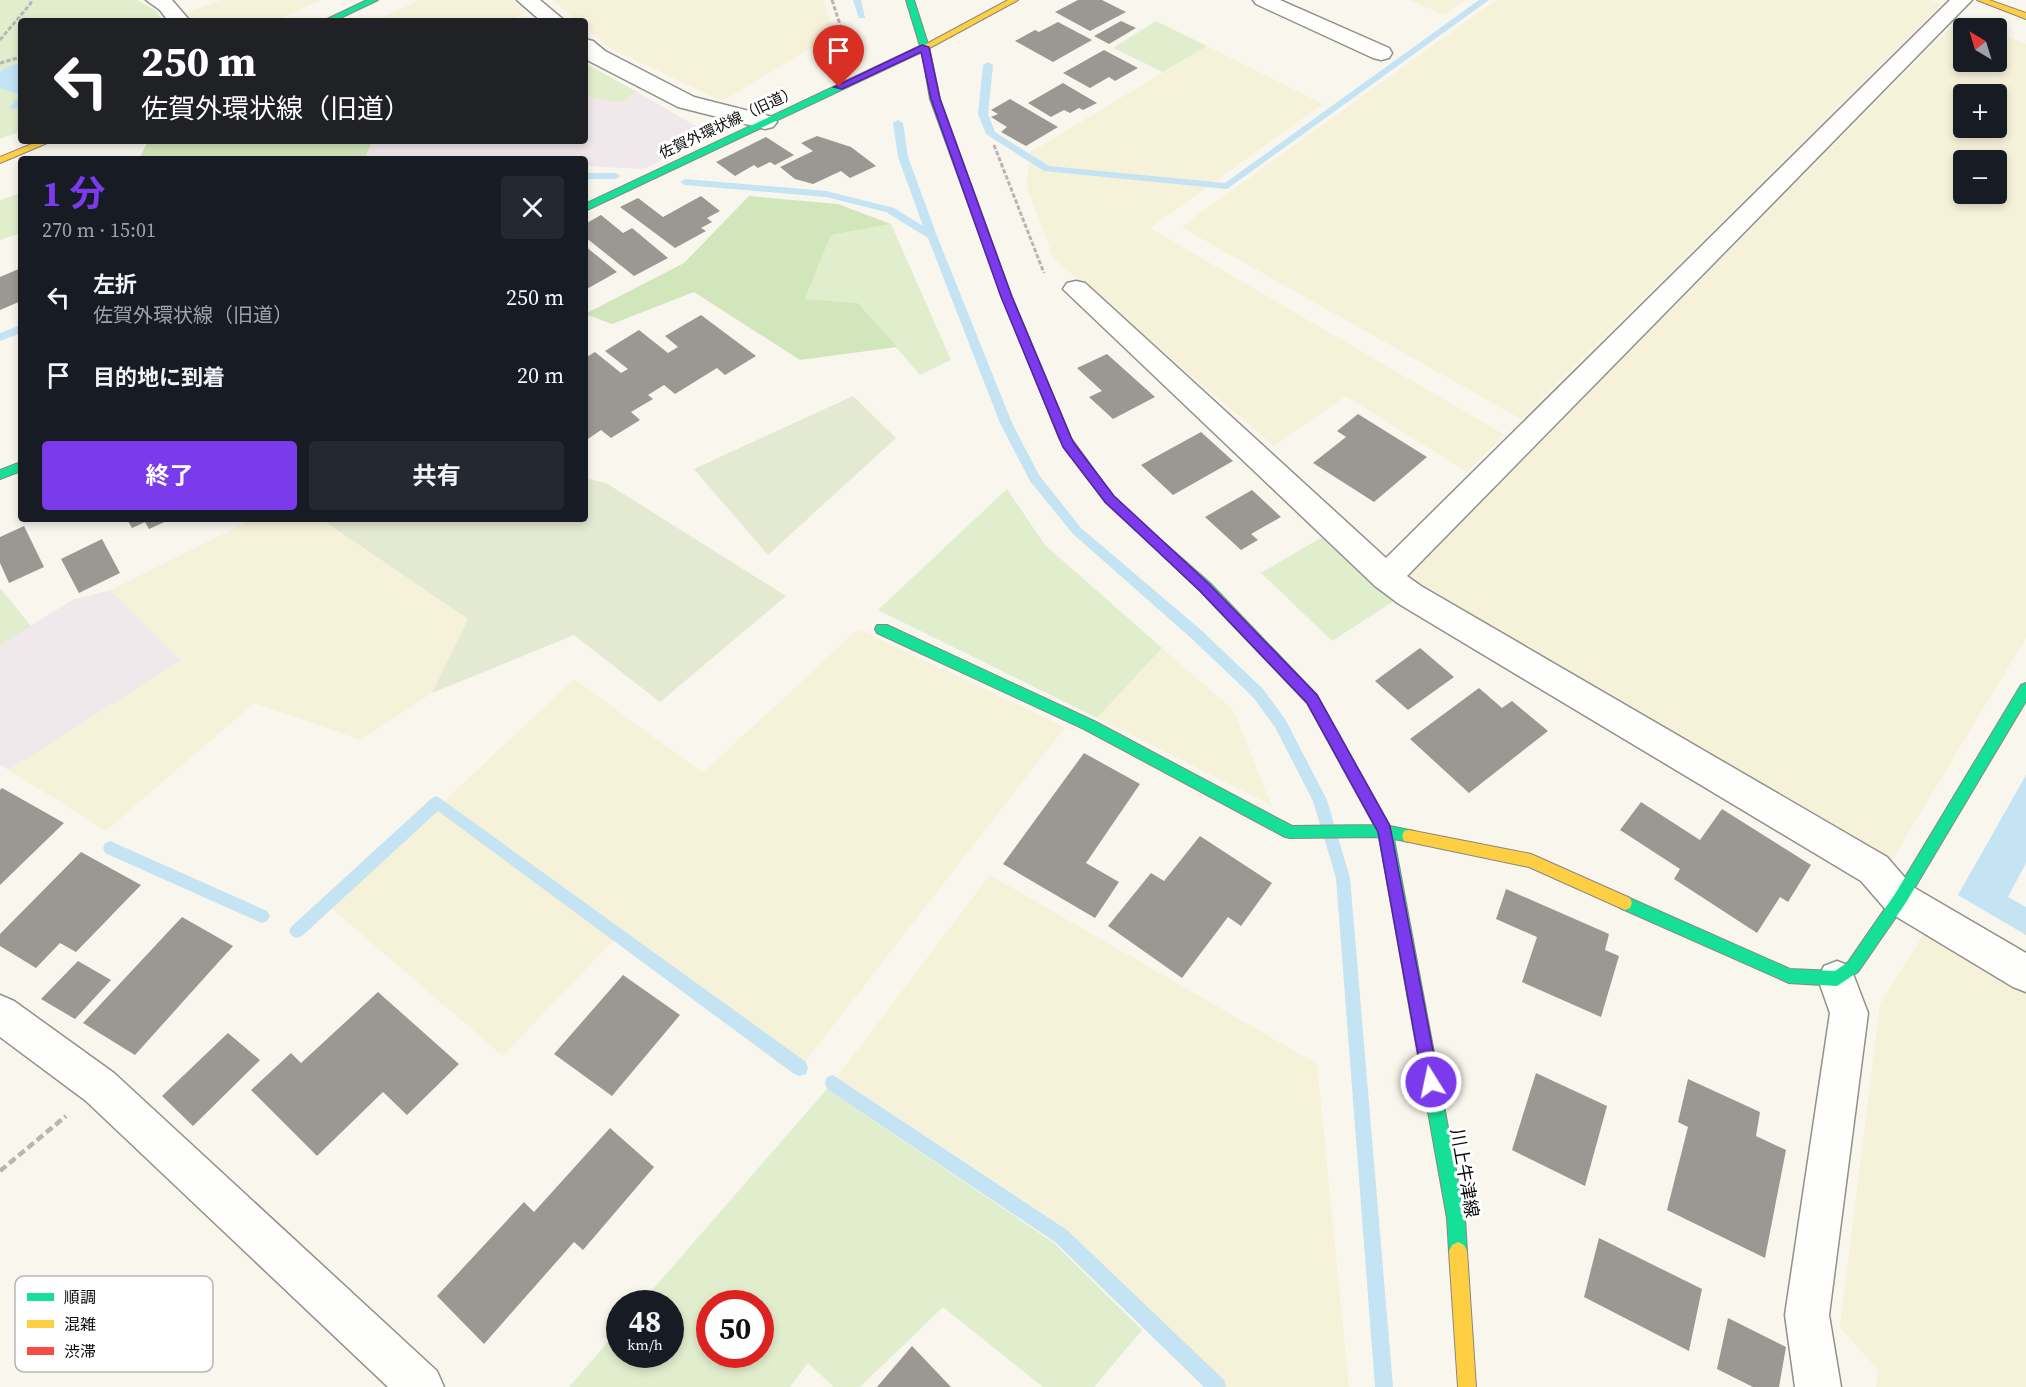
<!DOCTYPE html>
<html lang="ja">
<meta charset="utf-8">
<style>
body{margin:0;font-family:"Source Serif 4","Noto Sans JP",serif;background:#242831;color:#f1f3f6;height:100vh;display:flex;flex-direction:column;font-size:22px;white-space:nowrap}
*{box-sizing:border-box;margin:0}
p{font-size:20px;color:#9ea1a6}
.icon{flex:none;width:33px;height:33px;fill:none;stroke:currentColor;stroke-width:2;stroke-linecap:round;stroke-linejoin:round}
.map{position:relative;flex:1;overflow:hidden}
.side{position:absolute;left:18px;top:156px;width:570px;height:366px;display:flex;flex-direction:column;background:#171b24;border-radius:6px;box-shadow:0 3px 9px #0003}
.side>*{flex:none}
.hud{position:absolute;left:18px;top:18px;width:570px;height:126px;border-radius:6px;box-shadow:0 3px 9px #0003;background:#202124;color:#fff;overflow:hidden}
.needle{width:39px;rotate:322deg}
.fabs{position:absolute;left:1953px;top:18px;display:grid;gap:12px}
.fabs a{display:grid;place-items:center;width:54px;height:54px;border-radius:6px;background:#171b24;box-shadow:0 3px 9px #0003;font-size:30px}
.speed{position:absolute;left:606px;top:1290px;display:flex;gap:12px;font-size:30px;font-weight:700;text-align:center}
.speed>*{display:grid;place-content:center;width:78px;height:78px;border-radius:50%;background:#171b24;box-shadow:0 3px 9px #0003;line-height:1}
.speed small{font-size:15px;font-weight:400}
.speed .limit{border:9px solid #d22;background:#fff;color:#111}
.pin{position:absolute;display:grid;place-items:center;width:51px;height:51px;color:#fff;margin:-62px -26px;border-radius:50% 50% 50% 0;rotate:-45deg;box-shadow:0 0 6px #0007}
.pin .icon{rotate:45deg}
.me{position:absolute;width:66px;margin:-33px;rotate:350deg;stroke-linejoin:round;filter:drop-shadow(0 0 4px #0008)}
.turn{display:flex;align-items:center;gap:21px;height:126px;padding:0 24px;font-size:27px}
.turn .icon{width:78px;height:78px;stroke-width:2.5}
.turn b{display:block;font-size:42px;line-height:51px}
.round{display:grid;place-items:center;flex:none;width:63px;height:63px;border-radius:6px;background:#242831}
.overview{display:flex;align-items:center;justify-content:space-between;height:102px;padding:0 24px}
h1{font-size:36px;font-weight:700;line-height:45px;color:#7c3aed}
.primary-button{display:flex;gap:12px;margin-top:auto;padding:12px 24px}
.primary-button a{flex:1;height:69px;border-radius:6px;background:#7c3aed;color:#fff;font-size:24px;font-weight:700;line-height:69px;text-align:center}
.primary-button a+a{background:#242831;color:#f1f3f6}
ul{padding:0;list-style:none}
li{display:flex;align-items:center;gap:18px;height:78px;padding:0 24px}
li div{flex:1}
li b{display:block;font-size:22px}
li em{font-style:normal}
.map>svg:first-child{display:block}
</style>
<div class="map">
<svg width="2026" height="1387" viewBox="0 0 2026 1387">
<rect width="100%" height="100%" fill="#f9f6ed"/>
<path fill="#f0e8eb" d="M637 92 713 136 644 169 585 166V159H364L373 141H585V96L620 103Z
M111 590 182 660 9 770 0 765V645L72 600Z"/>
<path fill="#f6f2d9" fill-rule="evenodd" d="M221 0H322L274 21H186L185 13Z
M420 0H511L526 12 508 21H374Z
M553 0H823L834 34 722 101 610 48 585 27V21H578Z
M1410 0H1465L1444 15Z
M1496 0H1930L1942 4 1521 419 1181 227Z
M1959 19 1985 28H1964V62H1996L1997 33 2026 44V638L1890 863 1405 577ZM1964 94H1996V128H1964ZM1964 160H1996V194H1964Z
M1207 46 1323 104 1150 228 1505 435 1467 472 1346 396 1274 446 1054 259 1027 187 1029 153Z
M253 519H321L468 619 432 693 361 740 254 703 106 831 9 770 181 660 111 590Z
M858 629 1065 727 805 1062 623 930 503 1056 331 908 574 679 703 773Z
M1162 648 1233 710 1271 805 1097 718Z
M990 875 1317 1064 1349 1387H1223L1059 1224 837 1077Z
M1924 934 2026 994V1387H1876L1878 1370 1840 1327 1880 1004Z"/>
<path fill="#e1eecd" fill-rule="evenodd" d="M0 0H137L155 10 164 21H21V131L0 139Z
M1156 21 1207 46 1163 72 1113 48Z
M585 63 637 92 620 103 585 96Z
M21 193V233L0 240V200Z
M891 224 951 360 920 375 858 303 805 299 831 235Z
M1007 489 1045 545 1162 648 1097 718 878 610Z
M1324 536 1394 601 1332 641 1261 573Z
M0 588 31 626 0 645Z
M827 1089 1054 1243 1142 1330 1094 1387H1043L943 1307 860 1387H834L808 1363 790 1387H569L619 1329 620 1354H670V1304L641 1303ZM710 1304H760V1354H710Z"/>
<path fill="#d2e6bb" d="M148 141H373L364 159H139Z
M749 196 838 204 891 224 831 235 805 299 858 303 897 347 800 360 694 292 612 324 585 314 684 263Z"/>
<path fill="#e4e9d2" d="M853 396 896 438 768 555 694 469Z
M585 478 606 483 786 596 660 702 574 635 432 693 468 619 321 519H585Z"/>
<path fill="#c4e3f3" d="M21 63V110L9 108 20 95 0 88V72L9 66Z
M2026 775V863L2008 897 2026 907V935L1958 895Z"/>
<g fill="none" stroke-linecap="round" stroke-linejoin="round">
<path fill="#c4e3f3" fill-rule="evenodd" d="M853 0H861L865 18H859Z
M1479 0H1489L1227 189 1044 171 986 134 978 114 983 65 988 62 993 65 988 114 995 132 1049 166 1225 183Z
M898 120 903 123 908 157 937 236 1012 423 1039 475 1081 528 1201 630 1263 689 1285 719 1327 800 1350 878 1393 1387H1375L1336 878 1313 801 1275 727 1253 697 1191 638 1073 534 1030 481 1000 423 928 238 886 212 826 197 685 185 680 182 685 179 826 191 894 208 923 226 898 157 893 123Z
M585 173H616L621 176 616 179H585Z
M21 325V333L0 341V333Z
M437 796 806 1062 808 1068 806 1074 800 1076 794 1074 438 811 302 936 297 938 292 936 289 931 292 926 432 798Z
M110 841 267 911 270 916 267 921 262 923 257 921 105 853 103 848 105 843Z
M833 1075 1067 1230 1224 1380 1226 1387H1204L1055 1242 827 1089 825 1083 827 1077Z"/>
</g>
<path fill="#9b9893" d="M1078 0H1102L1126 12 1090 31 1055 12Z
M1121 21 1136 28 1109 44 1094 36Z
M1058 22 1092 40 1053 62 1015 41 1035 30 1039 32Z
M1104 50 1138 68 1115 81 1109 77 1090 88 1063 73Z
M1063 83 1097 103 1083 110 1079 108 1070 113 1064 110 1051 117 1028 103Z
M1010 99 1058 127 1026 146 1001 132 1007 127 991 117 998 114 991 110Z
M817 136 851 147 876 166 850 178 841 171 813 184 795 179 780 167 813 151 801 143Z
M766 137 794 155 775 165 770 162 758 168 754 165 735 176 716 162Z
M701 196 720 211 707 218 712 222 701 228 706 231 675 248 620 207 638 198 663 217Z
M601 215 623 233 632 228 668 258 634 276 585 237V224Z
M585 246 617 272 585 290Z
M21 268V301L0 310V277Z
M701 315 756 356 725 375 717 368 675 394 664 385 648 395 653 399 631 412 640 420 611 438 601 430 585 441V358L595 352 621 373 628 369 605 351 639 330 668 353 678 347 665 336Z
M1107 354 1155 397 1113 419 1089 397 1102 391 1077 368Z
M1358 414 1427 457 1374 502 1313 463 1346 437 1337 431Z
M1201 432 1233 461 1173 495 1141 465Z
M1252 490 1281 517 1251 534 1258 540 1241 550 1205 517Z
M127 519H171L149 529 145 522 132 528Z
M24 526 44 567 9 583 0 563V537Z
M102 539 120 573 79 593 61 559Z
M1420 648 1454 677 1408 710 1375 681Z
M1479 688 1502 708 1512 701 1548 731 1469 793 1410 739Z
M1084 753 1140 784 1086 863 1119 882 1095 918 1003 864Z
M2 788 64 823 0 885V790Z
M1641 802 1700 840 1722 809 1811 865 1788 902 1780 897 1757 933 1674 879 1680 869 1620 830Z
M1200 836 1272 883 1241 926 1228 917 1182 978 1108 926 1151 873 1164 881Z
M81 852 141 885 76 952 60 943 36 968 0 946V934Z
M1506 889 1609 934 1605 950 1619 956 1601 1017 1522 982 1537 937 1496 919Z
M182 917 233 946 135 1055 83 1023Z
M78 961 111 980 75 1019 41 999Z
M623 975 680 1015 612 1096 554 1054Z
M378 992 459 1064 407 1115 383 1092 317 1156 251 1090 291 1053 301 1063Z
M228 1033 260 1060 193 1126 162 1096Z
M1536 1073 1607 1106 1585 1186 1512 1150Z
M1688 1079 1760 1112 1756 1136 1786 1150 1765 1258 1667 1210 1688 1127 1678 1122Z
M610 1128 654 1167 583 1250 574 1242 484 1344 437 1296 524 1202 534 1212Z
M1599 1238 1702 1289 1689 1351 1584 1297Z
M1728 1318 1786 1347 1779 1387H1753L1717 1369Z
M912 1346 951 1387H877Z"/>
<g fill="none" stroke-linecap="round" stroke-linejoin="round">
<g stroke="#92908c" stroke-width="3">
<path id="street" d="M146 0H172L190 21H168L160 10Z
M517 0H540L565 21H541Z
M1253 0H1280L1389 48 1392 53 1389 58 1381 60 1373 58 1256 4Z
M1950 0H1972L1407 576 1421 586 1887 857 1913 887 2026 953V992L2013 987 1887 911 1861 881 1399 604 1375 586 1063 289 1067 283 1076 281 1085 283 1386 558Z
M585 39 593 41 605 51 694 97 773 117 777 122 773 127 765 129 678 107 589 61 585 57Z
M1837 961 1850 966 1868 1013 1829 1315 1841 1387H1795L1785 1315 1830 1013 1818 979 1824 966Z
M0 995 14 1001 114 1073 437 1371 444 1387H388L86 1101 0 1037Z"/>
</g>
<g stroke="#888783" stroke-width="2">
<path id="fast" d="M367 0H378L334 21H323Z
M906 0H914L929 47 940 99 1012 297 1071 438 1069 441H1061L1059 438 1002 297 930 99 922 52 585 211V204L920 46Z
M21 462V471L0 479V470Z
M1157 538 1161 540 1210 583 1317 695 1390 826 1414 831 1416 836 1414 841 1409 842 1394 839 1465 1218 1467 1251 1464 1257 1458 1260 1452 1257 1449 1251 1447 1218 1379 837 1290 838 1285 837 1084 729 877 633 875 629 877 625H887L1094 721 1292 826 1374 825 1307 703 1200 591 1153 546 1151 543Z
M2026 683V701L1905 904 1858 972 1837 986 1789 983 1620 908 1618 903 1620 898 1625 896 1790 969 1835 971 1848 962 1895 894 2021 685Z"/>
</g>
<g stroke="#888783" stroke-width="2">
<path id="slow" d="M1008 0H1018L926 50 919 48Z
M1977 0H1989L2026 13V19Z
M39 141H52L0 163V157Z
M1409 830 1531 854 1630 898 1632 903 1630 908 1625 910 1529 867 1409 842 1404 841 1402 836 1404 831Z
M1458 1242 1464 1245 1467 1251 1476 1387H1458L1449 1251 1452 1245Z"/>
</g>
<g stroke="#888783" stroke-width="2">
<path id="jam" d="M1065 434 1069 435 1113 496 1161 540 1163 543 1161 546H1153L1105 502 1061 441 1059 438Z"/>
</g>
<path stroke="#b7b6b5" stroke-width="3" stroke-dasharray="4.5 2" stroke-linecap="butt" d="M832 0 848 49
M0 40 31 3V0
M0 63 21 57
M994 145 1044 273"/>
<path stroke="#b7b6b5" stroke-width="4.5" stroke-dasharray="8 4" stroke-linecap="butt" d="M0 1171 66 1116"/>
<use href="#street" fill="#fefefc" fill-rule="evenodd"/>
<use href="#fast" fill="#16e098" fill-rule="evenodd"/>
<use href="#slow" fill="#ffcf43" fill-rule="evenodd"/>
<use href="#jam" fill="#f24e42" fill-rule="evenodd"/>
</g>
<path fill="#7c3aed" stroke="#51269a" stroke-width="1.5" d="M922 45 929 47 940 99 1012 297 1073 442 1114 496 1209 584 1317 695 1390 826 1439 1082 1437 1087 1431 1090 1425 1087 1423 1082 1378 832 1307 703 1200 591 1105 502 1063 447 1001 297 931 99 921 52 842 89 834 87Z"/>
<g text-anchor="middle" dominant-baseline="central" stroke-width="6" stroke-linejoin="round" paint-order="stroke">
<g font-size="15" fill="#0a0a0a" stroke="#fff">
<text transform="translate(728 122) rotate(-25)">佐賀外環状線（旧道）</text>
</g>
<g font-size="18" fill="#0a0a0a" stroke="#fff">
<text transform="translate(1465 1173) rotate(80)">川上牛津線</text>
</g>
</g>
<rect x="15" y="1276" width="198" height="96" rx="9" fill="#fff" stroke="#b6b6b6" stroke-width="1.5"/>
<rect x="27" y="1293" width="27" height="8" fill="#16e098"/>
<rect x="27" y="1320" width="27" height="8" fill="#ffcf43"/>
<rect x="27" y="1347" width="27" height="8" fill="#f24e42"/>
<g font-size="16" fill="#0a0a0a">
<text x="64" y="1303">順調</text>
<text x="64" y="1330">混雑</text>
<text x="64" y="1357">渋滞</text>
</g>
</svg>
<div class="fabs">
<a><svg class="needle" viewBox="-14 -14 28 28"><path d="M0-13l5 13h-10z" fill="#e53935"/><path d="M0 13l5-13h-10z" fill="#9ea1a6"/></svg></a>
<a>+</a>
<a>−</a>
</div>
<div class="speed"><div>48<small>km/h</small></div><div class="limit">50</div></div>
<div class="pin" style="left:839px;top:87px;background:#d93025"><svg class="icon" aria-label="arrive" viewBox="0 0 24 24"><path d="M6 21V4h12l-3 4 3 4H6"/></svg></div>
<svg class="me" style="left:1431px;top:1082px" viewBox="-20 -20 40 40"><circle r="17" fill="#7c3aed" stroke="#fff" stroke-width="3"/><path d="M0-11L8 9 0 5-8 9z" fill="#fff"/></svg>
<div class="hud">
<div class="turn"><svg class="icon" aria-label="left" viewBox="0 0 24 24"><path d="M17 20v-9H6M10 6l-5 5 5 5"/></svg><div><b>250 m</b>佐賀外環状線（旧道）</div></div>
</div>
<section class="side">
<div class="overview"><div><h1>1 分</h1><p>270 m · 15:01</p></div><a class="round"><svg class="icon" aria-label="close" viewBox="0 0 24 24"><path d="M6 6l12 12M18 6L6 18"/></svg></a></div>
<ul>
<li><svg class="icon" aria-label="left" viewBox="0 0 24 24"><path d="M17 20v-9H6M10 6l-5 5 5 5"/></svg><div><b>左折</b><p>佐賀外環状線（旧道）</p></div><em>250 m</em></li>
<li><svg class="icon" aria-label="arrive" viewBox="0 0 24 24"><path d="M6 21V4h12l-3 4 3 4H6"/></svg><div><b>目的地に到着</b></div><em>20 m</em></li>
</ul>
<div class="primary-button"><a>終了</a><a>共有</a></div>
</section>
</div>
